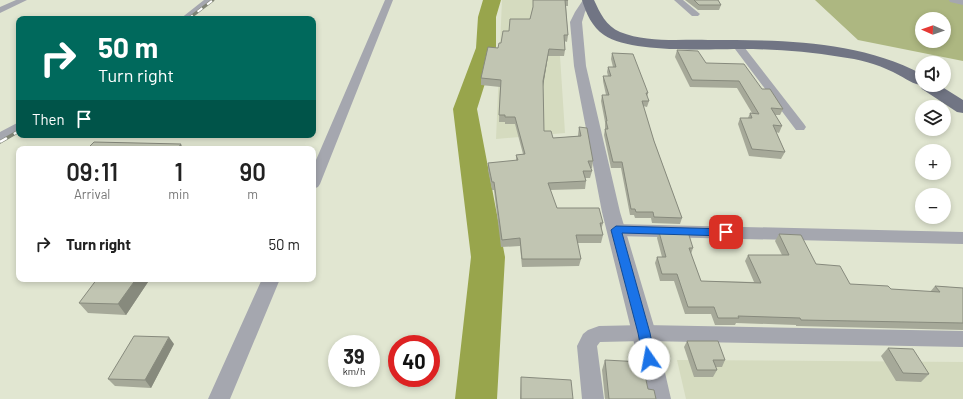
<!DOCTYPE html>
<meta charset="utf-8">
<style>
body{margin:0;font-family:Barlow,sans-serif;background:#f2f2f2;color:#222;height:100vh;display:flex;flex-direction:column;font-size:15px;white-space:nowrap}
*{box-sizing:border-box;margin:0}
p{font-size:13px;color:#767676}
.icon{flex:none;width:22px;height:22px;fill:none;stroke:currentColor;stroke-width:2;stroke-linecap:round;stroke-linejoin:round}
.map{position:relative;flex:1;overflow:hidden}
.side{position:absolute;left:16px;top:146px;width:300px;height:136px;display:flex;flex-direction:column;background:#fff;border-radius:8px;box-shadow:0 2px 6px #0003}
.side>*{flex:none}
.guide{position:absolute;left:16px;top:16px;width:300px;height:122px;border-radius:8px;box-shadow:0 2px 6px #0003;background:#00695c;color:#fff;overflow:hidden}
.needle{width:26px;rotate:272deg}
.fabs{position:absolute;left:915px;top:12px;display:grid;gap:8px}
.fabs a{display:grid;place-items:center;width:36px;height:36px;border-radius:50%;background:#fff;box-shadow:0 2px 6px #0003;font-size:20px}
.speed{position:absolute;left:328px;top:335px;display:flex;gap:8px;font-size:20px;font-weight:700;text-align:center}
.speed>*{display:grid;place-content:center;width:52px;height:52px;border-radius:50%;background:#fff;box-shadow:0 2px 6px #0003;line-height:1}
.speed small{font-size:10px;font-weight:400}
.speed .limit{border:6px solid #d22;background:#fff;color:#111}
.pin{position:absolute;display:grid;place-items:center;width:34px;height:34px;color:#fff;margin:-17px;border-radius:8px;box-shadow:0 2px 6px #0006}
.me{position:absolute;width:44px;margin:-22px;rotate:348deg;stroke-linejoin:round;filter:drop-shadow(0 0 3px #0008)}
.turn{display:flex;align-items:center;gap:14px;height:84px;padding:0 16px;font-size:18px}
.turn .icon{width:52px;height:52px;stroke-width:2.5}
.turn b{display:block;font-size:28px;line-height:34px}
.then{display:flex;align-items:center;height:38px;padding:0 16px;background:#0003;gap:8px;font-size:15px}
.eta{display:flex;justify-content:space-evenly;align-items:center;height:68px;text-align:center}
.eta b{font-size:24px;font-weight:600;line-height:28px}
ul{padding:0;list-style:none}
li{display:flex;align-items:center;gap:12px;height:60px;padding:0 16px}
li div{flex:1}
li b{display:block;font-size:15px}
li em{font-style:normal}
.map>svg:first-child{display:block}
</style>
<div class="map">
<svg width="963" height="399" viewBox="0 0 963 399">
<rect width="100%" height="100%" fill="#e1e6d1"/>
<path fill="#d5dbbf" d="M502 0H569L557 10 565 133 496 139Z
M677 360 963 362V399H686Z"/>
<path fill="#adb781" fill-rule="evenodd" d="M815 0H963V61L858 40ZM922 19H944V41H922Z"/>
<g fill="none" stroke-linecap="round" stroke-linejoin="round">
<path fill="#98a54c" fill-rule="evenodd" d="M483 0H501L496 17V48L477 109 505 257 497 399H455L471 257 453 109 476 48 478 17Z"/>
<path fill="#a5a7af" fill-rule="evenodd" d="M16 0H27L0 13V7Z
M204 0H213L191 19H180Z
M385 0H393L320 184 318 187 313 189V167Z
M674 0H683L700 14 698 16H692Z
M949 0H963V5L950 2Z
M737 42 741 43 804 124 806 127 804 130H796L732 45Z
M19 122V132L5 141 0 142V132Z
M616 224 963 232V244L616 236 610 234 608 230 610 226Z
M262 279H280L230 399H208Z
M644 325 963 331V347L644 341 600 342 597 346 604 399H582L577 346 583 334 588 330 599 326Z"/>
<path fill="#a5a7af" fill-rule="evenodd" d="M583 0H593L585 12 582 22 586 66 620 212 656 333 671 399H645L632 333 602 212 574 66 570 22 575 12Z"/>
<path fill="#717584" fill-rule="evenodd" d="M582 0H594C600 13 606 26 620 32 647 43 679 39 708 40 780 40 857 40 922 74V85H939L963 100V113L957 112 922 89 920 85C910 83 902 76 893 72 877 64 858 59 841 57 812 52 783 50 753 49 716 48 634 55 604 35 592 27 586 13 582 0Z"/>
<g stroke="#818576" stroke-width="3">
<path id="rail-far1" d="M188 19 213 0"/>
</g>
<g stroke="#818576" stroke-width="3.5">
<path id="rail" d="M0 142 19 131"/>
</g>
<use href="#rail-far1" stroke="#fff" stroke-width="2" stroke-dasharray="6" stroke-linecap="butt"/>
<use href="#rail" stroke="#fff" stroke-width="2.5" stroke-dasharray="8" stroke-linecap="butt"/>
</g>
<path fill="#a6a999" d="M533 0H568V6H566L568 35 567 42 564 41 565 50 564 56H548L543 84 544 131 553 138 578 136V135L579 127 593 161 592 168H591L592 171 590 178H585L586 181 585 189 550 190 557 208 603 223 601 230 603 235 601 243H577L581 259 579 266 522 267 520 246 501 247 494 190H492L488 170V163L516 161V155L523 154 515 124H505V122H499L500 87 481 85V78L498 48 509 31 530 19 533 7Z
M685 0H718L721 5 719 10H698Z
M677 50 762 89 783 109 780 115H775L782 126 779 133 776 132 785 152 781 159 749 156 738 124 740 118H748L750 113H752L737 88 690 87 675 57Z
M612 53 648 93 647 97 649 101 647 107 643 106 654 141 682 218 680 224 652 223 651 218H635L634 215H630L621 168H611L604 135 605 129V122L601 101 602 95H606L603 81V76H608L607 72 608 67H613L611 59Z
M659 232 693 248 691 254 701 281 754 282 745 261 748 255H782L775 241 779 234 816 264 850 284 891 289 930 292 935 286 963 288V330L796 326V325L736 323 735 325H715L711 314H685L674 281H660L655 263 657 257H662L657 238Z
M150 279 126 315 88 313 79 303Z
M687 341 725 360 722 367H716L717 370 713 377H694L684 347Z
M174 344 151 388 115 386 108 379Z
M888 348 929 374 921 382 896 381 881 356Z
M605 360 648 389 656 399H605L602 370Z
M521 377 573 399H520Z"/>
<path fill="#878a7d" d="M549 49 548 56 543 87V81Z
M181 144 183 149H177Z
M136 279H150L126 315 118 304Z
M169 337 174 344 151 388 145 380Z"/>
<path fill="#c1c5b2" stroke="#878a7d" d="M533 0H568H565L568 35H564L565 50 549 49 543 81 544 131H551L553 138 581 136 579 127 587 128 593 161H588L592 171H583L586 181 548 183 557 208H599L603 223H600L603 235H576L581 259H522L520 238 502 240 494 182H492L488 163 518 160 516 155 525 154 515 117H505V115H499L501 80 481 78 488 47 498 48 499 43H501L503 31H509L510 19H530L533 7Z
M694 0H718L721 5H699Z
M677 50 698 51 706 63 744 64 762 89H770L783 109 771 108 782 126 773 125 785 152 752 149 740 118H752L750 113 759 114 739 81 692 80Z
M612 53 633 54 648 93H646L649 101H642L654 141 682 218 654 217 653 212H636L635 209H631L622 162H613L605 129H608L606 121H607L602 95H609L603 76H611L608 67H616Z
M94 142 181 144 177 149H87Z
M659 232H688L693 248H689L701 281 761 283 748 255H789L779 234 801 235 816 264 840 266 850 284 888 286 891 289 940 292 935 286 963 288V323L801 320 800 318 738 316 739 318H718L714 307H688L677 274H662L657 257H666Z
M97 279H136L118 304 79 303Z
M134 336 169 337 145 380 108 379Z
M687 341H718L725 360H713L717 370H697Z
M888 348 913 349 929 374 903 373Z
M605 360 642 362 648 389 654 390 656 399H609Z
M521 377 571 380 573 399H521Z"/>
<path fill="#1a73e8" stroke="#114b97" d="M616 226 726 229 731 232 726 236 622 233 650 333 655 359 654 363 649 365 645 363 643 359 638 333 611 230Z"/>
</svg>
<div class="fabs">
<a><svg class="needle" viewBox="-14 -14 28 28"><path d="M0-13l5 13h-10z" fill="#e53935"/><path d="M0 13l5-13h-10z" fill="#767676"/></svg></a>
<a><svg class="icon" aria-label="sound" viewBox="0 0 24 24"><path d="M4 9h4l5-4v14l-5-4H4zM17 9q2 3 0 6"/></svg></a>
<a><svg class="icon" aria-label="layers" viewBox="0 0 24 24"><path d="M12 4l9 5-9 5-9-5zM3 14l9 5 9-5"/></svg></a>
<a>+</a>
<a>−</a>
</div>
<div class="speed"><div>39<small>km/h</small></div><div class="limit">40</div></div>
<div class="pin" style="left:726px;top:232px;background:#d93025"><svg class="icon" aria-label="arrive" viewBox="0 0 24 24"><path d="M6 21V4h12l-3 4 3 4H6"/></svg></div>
<svg class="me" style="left:649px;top:359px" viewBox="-20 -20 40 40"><circle r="19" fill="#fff"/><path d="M0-13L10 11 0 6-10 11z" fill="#1a73e8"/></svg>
<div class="guide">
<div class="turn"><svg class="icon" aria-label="right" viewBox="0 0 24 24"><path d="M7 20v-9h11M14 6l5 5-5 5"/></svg><div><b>50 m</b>Turn right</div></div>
<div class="then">Then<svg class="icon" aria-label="arrive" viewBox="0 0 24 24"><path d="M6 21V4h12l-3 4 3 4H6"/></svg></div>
</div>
<section class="side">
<div class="eta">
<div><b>09:11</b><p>Arrival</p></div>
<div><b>1</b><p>min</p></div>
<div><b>90</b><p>m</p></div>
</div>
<ul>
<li><svg class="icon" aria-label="right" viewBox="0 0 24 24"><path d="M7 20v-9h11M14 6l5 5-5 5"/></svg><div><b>Turn right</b></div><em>50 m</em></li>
</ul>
</section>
</div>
